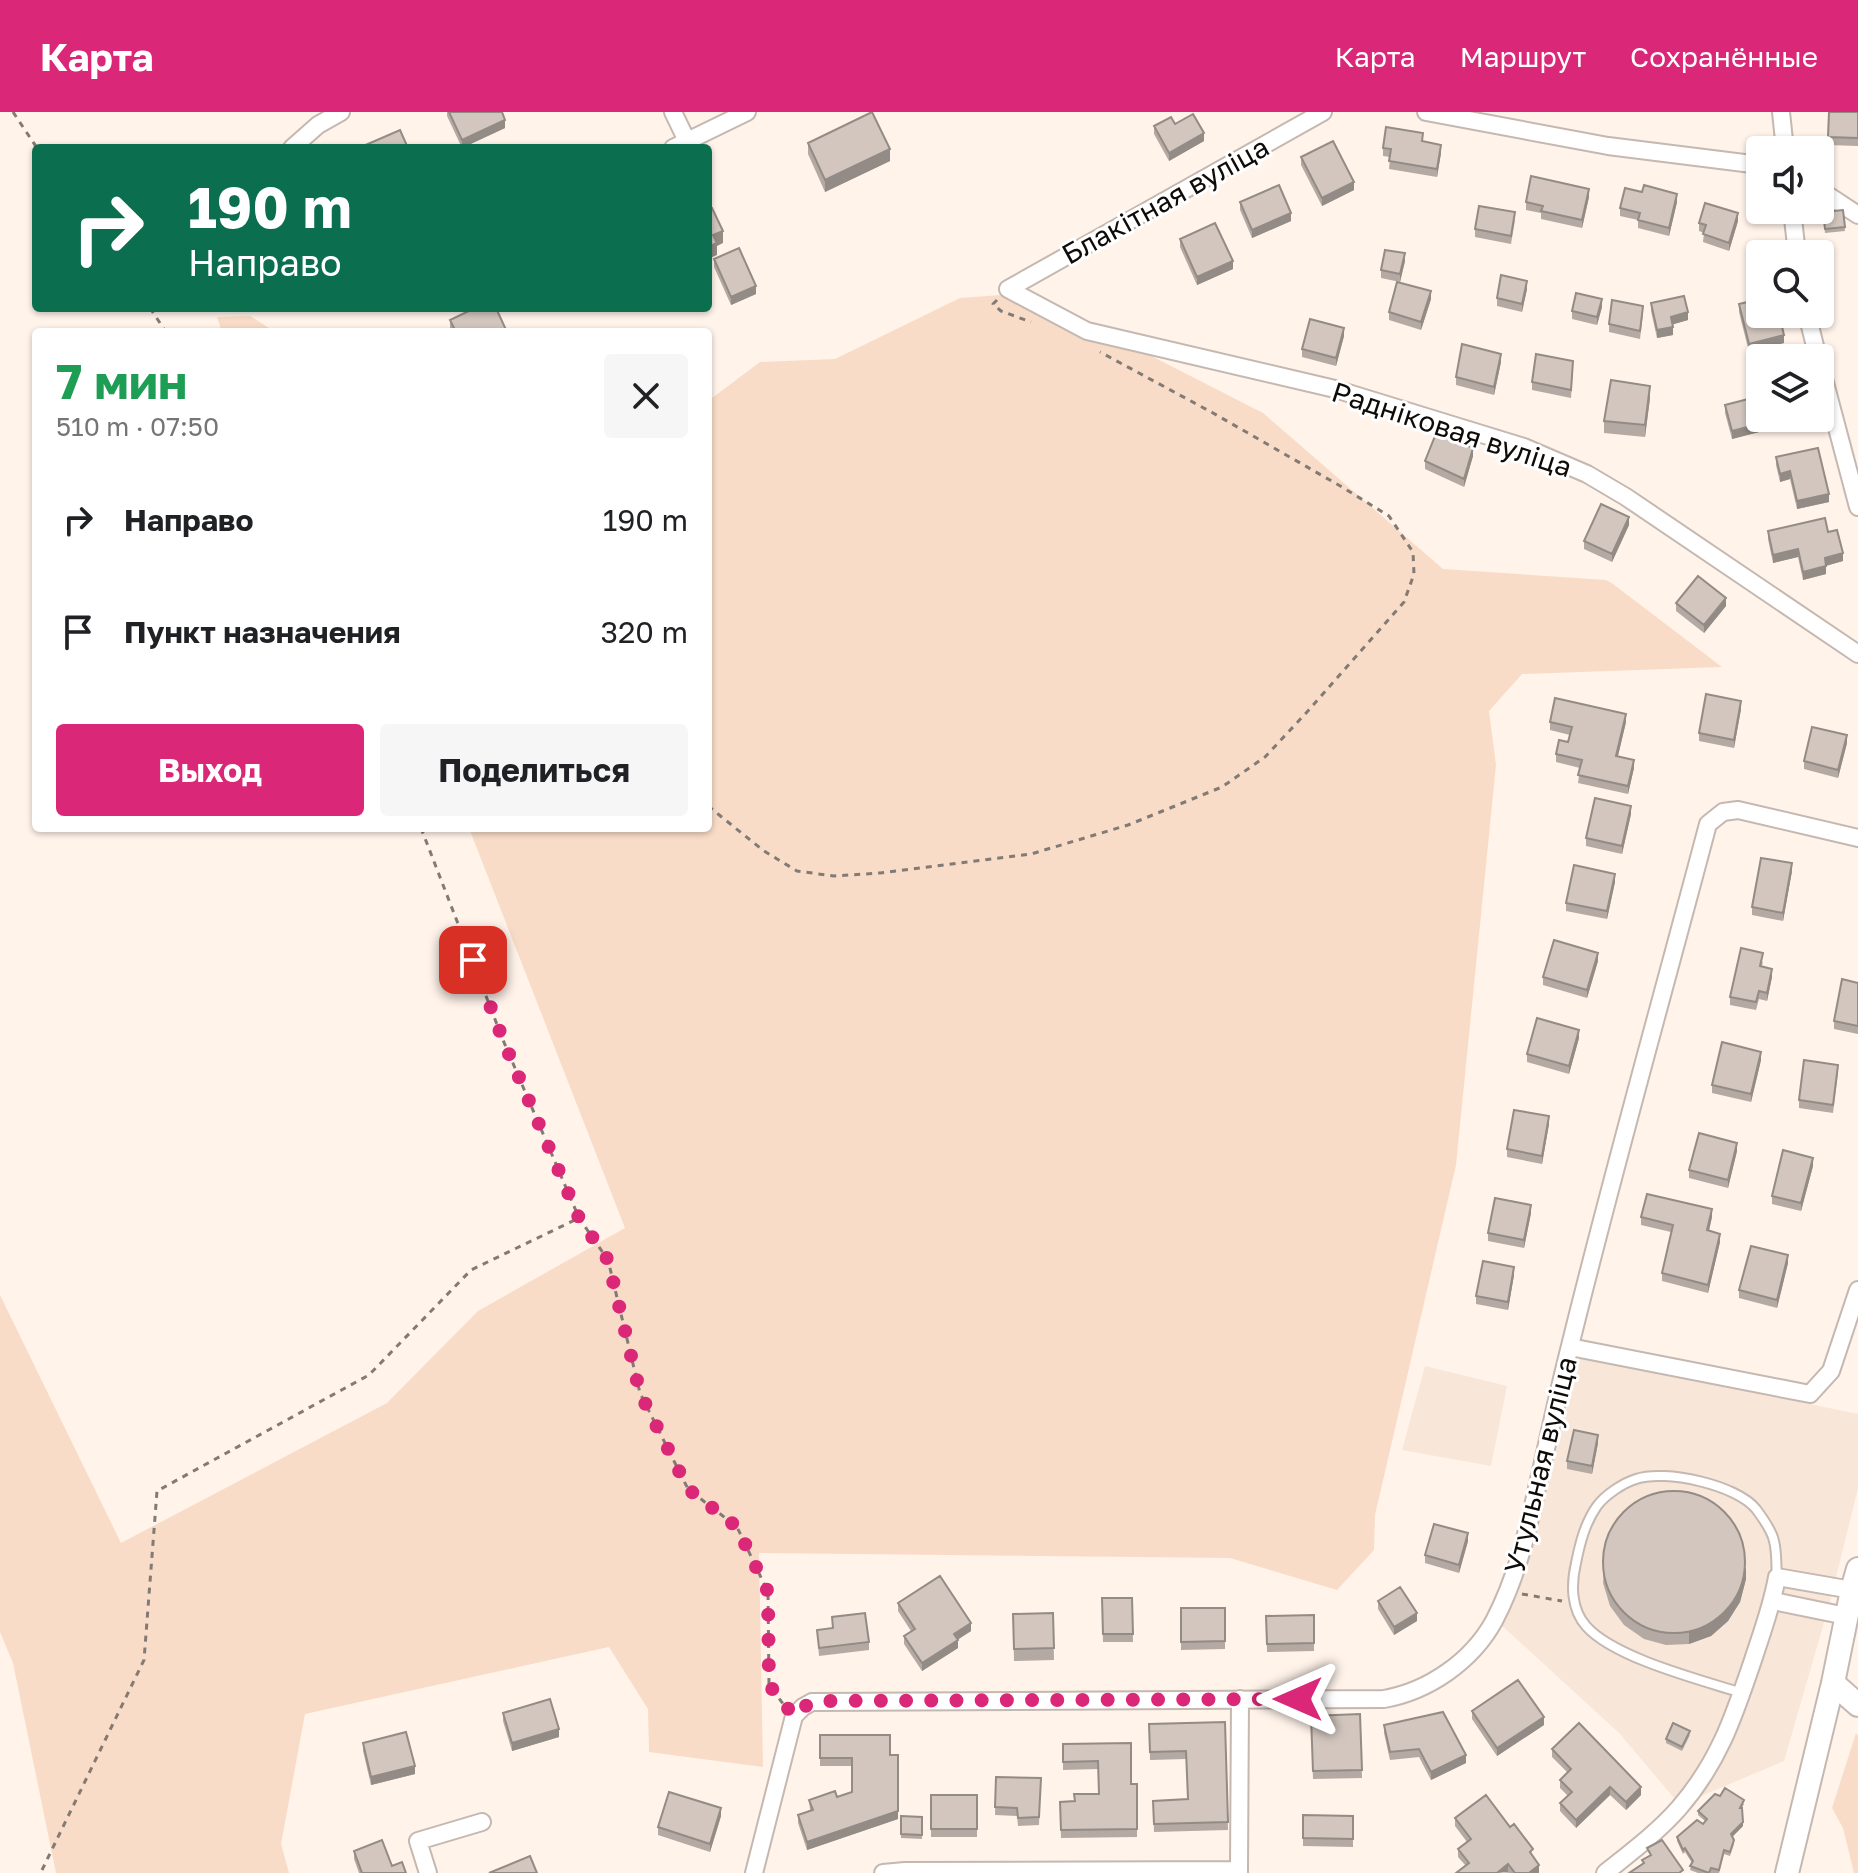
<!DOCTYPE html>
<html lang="ru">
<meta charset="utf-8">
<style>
body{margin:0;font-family:"Golos Text",sans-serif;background:#f6f6f6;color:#202124;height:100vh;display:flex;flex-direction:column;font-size:30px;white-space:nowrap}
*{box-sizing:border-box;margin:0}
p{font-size:26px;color:#757577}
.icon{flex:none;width:44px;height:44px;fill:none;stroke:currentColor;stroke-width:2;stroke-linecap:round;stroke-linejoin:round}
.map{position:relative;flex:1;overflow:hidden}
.details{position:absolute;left:32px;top:216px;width:680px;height:504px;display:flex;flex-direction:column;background:#fff;border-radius:8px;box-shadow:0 2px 6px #0004}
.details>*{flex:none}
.hud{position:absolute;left:32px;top:32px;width:680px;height:168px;border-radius:8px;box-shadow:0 2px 6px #0004;background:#0b6e4f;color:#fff;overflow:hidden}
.controls{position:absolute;left:1746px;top:24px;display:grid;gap:16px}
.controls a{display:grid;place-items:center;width:88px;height:88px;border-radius:8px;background:#fff;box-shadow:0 2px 6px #0004;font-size:40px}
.pin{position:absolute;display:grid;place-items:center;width:68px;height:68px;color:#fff;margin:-34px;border-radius:16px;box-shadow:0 4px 12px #0006}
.me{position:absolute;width:88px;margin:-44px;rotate:270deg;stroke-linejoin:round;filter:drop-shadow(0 0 6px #0008)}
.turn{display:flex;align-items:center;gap:28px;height:168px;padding:0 24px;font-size:36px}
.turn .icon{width:104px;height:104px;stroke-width:2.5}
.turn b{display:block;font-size:56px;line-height:68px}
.round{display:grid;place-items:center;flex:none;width:84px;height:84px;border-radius:8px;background:#f6f6f6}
.summary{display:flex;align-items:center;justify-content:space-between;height:136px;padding:0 24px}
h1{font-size:48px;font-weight:700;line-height:60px;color:#1e9e55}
.button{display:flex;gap:16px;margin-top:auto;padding:16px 24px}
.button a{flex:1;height:92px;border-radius:8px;background:#db2777;color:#fff;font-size:32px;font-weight:700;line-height:92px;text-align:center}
.button a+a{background:#f6f6f6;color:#202124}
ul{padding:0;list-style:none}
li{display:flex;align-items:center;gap:24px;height:112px;padding:0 24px}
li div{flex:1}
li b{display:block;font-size:30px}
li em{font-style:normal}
header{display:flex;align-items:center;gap:48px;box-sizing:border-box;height:112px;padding:0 40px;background:#db2777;color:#fff}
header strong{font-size:38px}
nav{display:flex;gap:44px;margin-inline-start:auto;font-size:28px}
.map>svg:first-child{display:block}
</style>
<header>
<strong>Карта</strong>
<nav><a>Карта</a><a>Маршрут</a><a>Сохранённые</a></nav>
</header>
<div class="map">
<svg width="1858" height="1761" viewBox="0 0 1858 1761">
<rect width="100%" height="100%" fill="#fff3ea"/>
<path fill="#f8e6d9" d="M1575 1244 1858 1302V1376L1830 1490 1784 1649 1680 1693 1619 1621 1498 1510Z
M1425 1254 1507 1274 1491 1354 1402 1338Z"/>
<path fill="#f8dcc7" d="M1028 181 1263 301 1443 457 1606 468 1613 472 1722 555 1522 562 1489 599 1496 653 1456 1053 1375 1403 1374 1438 1337 1478 1230 1446 759 1441 763 1655 649 1640 648 1597 609 1535 305 1602 281 1732 289 1761H56L13 1551 0 1520V1183L121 1431 387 1291 478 1199 625 1116 469 716H708V289L760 250 835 247 960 186Z
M250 204 275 220H222L217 205Z
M1856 1621 1858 1624V1761H1854L1843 1716 1832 1696Z"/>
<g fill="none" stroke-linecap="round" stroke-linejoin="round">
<g stroke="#c4b8b0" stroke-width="12">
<path id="lane" d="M1742 1581C1701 1568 1614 1546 1586 1514 1571 1497 1571 1472 1576 1451 1580 1431 1585 1411 1597 1394 1605 1383 1623 1371 1636 1367 1665 1357 1737 1373 1756 1397 1762 1405 1772 1419 1774 1429 1777 1440 1776 1454 1777 1465"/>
</g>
<g stroke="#c4b8b0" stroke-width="20">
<path id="street" d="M673 0 687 29
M1426 0 1608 34 1760 53
M1781 0 1785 38
M292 36 318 13 341 0
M673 36 747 0
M1820 78 1858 103
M1792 98 1797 142
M1008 177 1087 219 1335 277 1524 335 1587 362 1626 385 1858 542
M1008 177 1323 0
M1807 202 1818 246
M1820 252 1858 395
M1570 1235 1810 1282 1831 1259 1858 1178
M1773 1489 1846 1504
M1239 1758 1240 1587
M428 1761 418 1729 482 1710
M754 1761 794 1604 803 1595 812 1590 1384 1587C1429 1579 1472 1549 1494 1509 1516 1467 1527 1422 1537 1376 1548 1329 1558 1281 1570 1234 1613 1059 1662 886 1708 712L1723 700 1738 698 1858 726
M883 1761 905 1759 1239 1758V1761
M1605 1761C1630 1741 1658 1720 1679 1696 1719 1650 1734 1604 1753 1548 1762 1520 1772 1494 1777 1465L1852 1478"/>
</g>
<g stroke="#c4b8b0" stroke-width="26">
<path id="secondary" d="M1833 1571 1858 1593
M1787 1761 1833 1571 1852 1478 1858 1457"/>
</g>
<path stroke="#827b75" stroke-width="3" stroke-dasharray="6 6" stroke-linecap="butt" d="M13 0 37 36
M997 188 993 192 1001 199 1031 210
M150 196 166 220
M708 694 764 739 797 759 834 764 880 761 1031 742 1128 713 1222 675 1265 645 1307 600 1404 490 1414 462 1413 440 1389 404 1342 375 1213 301 1100 240
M421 716 503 928 579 1106 608 1148 640 1281 688 1377 737 1415 768 1480 769 1573 784 1593
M1522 1482 1562 1489
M42 1758 144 1548 157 1379 369 1263 471 1158 579 1106"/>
<use href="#lane" stroke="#fff" stroke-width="8"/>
<use href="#street" stroke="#fff" stroke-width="16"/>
<use href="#secondary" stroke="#fff" stroke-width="22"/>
</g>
<path fill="#b5aaa3" d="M447 0H502L505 16 462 36 447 4Z
M1829 0H1858V34L1828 33Z
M1175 12 1204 29 1169 49 1154 22V14Z
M1423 29 1441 41 1437 65 1389 57 1390 45 1383 44V36Z
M808 31 890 49 825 80 808 42Z
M1301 45 1354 78 1322 94 1301 53Z
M1589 85 1582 116 1541 107V101L1526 98V90Z
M1240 90 1291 109 1252 126 1240 98Z
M1677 90 1669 124 1638 116V108L1620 104V96Z
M1843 98 1845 119 1825 121 1823 100Z
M1515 108 1511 132 1475 125V117Z
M1738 109 1729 139 1703 130 1704 121 1699 119V111Z
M1180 127 1233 157 1197 173 1180 135Z
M714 147 756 182 731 193 714 155Z
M1405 149 1400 170 1381 166V158Z
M1527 177 1522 200 1497 194V186Z
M1431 187 1421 218 1389 208V200Z
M1651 191 1688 208 1673 212V223L1657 226 1651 199Z
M1739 192 1784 231 1749 240 1739 200Z
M1602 195 1597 213 1572 207V199Z
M1643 202 1640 227 1609 220V212Z
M450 208 507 220H452L450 216Z
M1344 224 1336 254 1302 245V237Z
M1501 250 1494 283 1456 273V265Z
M1573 257 1571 286 1532 278V270Z
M1650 286 1645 325 1604 321V309Z
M1725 293 1763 319 1732 327 1725 301Z
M1473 344 1464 375 1425 357V349Z
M1776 345 1829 390 1797 397 1790 367 1780 370 1776 353Z
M1629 413 1612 450 1584 437V429Z
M1768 419 1828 420 1843 449 1826 454V462L1803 468 1798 445 1773 451 1768 427Z
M1676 491 1726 494 1704 521 1676 499Z
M1741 597 1734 636 1699 629V621Z
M1550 610H1626L1618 644 1634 656 1628 682 1578 671 1580 656 1556 650V642L1568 630 1570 623 1550 618Z
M1847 631 1838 666 1804 657V649Z
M1631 702 1622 742 1586 734V726Z
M1792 759 1783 809 1752 803V795Z
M1615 770 1607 807 1566 799V791Z
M1598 849 1587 886 1543 873V865Z
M1763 849 1762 854 1772 865 1767 889 1759 887 1756 898 1730 893V885Z
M1858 871V922L1834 917V909Z
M1579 926 1569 962 1527 950V942Z
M1761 948 1751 990 1712 981V973Z
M1838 961 1833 1001 1799 996V988Z
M1549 1012 1542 1052 1507 1045V1037Z
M1737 1039 1728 1076 1689 1066V1058Z
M1813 1054 1801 1099 1772 1092V1084Z
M1531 1101 1524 1136 1488 1129V1121Z
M1641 1105H1712L1709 1119 1720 1130 1708 1181 1662 1169V1161L1671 1120 1641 1113Z
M1788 1151 1777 1196 1739 1186V1178Z
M1514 1163 1508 1198 1476 1192V1184Z
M1598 1331 1592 1362 1567 1357V1349Z
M1468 1429 1459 1461 1425 1451V1443Z
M1605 1435 1746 1467 1740 1490 1728 1509 1711 1524 1689 1532 1666 1533 1644 1527 1624 1513 1610 1494 1603 1471Z
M1102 1486H1132L1133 1530H1103Z
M1378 1489 1417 1509 1394 1523 1378 1497Z
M898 1491 971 1519 957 1528 958 1536 922 1559 904 1532V1524L911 1519 898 1499Z
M1181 1496H1225V1537L1181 1538Z
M1053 1501 1054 1548 1014 1549 1013 1502Z
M1314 1503V1539L1267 1540 1266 1504Z
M832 1505 869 1530V1538L819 1544 817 1518 832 1516Z
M1472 1599 1544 1613 1497 1644 1472 1607Z
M503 1601 559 1625 512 1639 503 1609Z
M1360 1602 1362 1666 1313 1667 1311 1604Z
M1225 1610 1228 1718 1154 1720 1153 1689 1188 1687 1186 1647 1150 1648 1149 1612Z
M1384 1613 1466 1651 1431 1668 1419 1645 1390 1648 1384 1621Z
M820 1623 890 1643 898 1707 807 1738 798 1711V1703L810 1698 809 1688 837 1685 852 1680V1654H820Z
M1690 1623 1682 1639 1666 1631V1627Z
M363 1631 415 1662 371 1673 363 1639Z
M1131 1631V1672H1137V1725L1061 1726 1060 1690 1075 1689 1099 1682 1098 1657 1063 1658V1632Z
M1552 1637 1641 1683 1626 1698 1610 1683 1576 1716 1560 1699V1691L1568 1684 1560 1676V1668L1568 1661 1552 1645Z
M996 1665 1041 1666 1039 1713 1018 1714 1017 1704 995 1703Z
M931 1683H977V1725H931Z
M1720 1684 1744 1692 1742 1696 1743 1714 1732 1725 1734 1732 1730 1744 1724 1742 1719 1761H1698L1690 1758 1692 1751 1685 1740 1683 1742 1677 1729V1725L1703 1712 1705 1709 1698 1703V1699Z
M1303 1703 1353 1704V1735L1303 1734Z
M721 1704 710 1740 658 1723V1715Z
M901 1704 922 1705V1727L901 1726Z
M1455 1706 1533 1745 1539 1761H1509L1466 1754 1458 1745V1737L1467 1730 1455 1714Z
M354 1739 392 1754 406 1761H359L354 1747Z"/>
<path fill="#938b85" d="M505 8V16L462 36V28Z
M1204 21V29L1169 49V41Z
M1441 33V41L1437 65V57Z
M890 37V49L825 80V68Z
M1354 70V78L1322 94V86Z
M1589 77V85L1582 116V108Z
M1677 82V90L1669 124V116Z
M1291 101V109L1252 126V118Z
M1738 101V109L1729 139V131Z
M723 119V131L717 134V143L708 147V135L713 123Z
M1405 141V149L1400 170V162Z
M1233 149V157L1197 173V165Z
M1527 169V177L1522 200V192Z
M756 174V182L731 193V185Z
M1431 179V187L1421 218V210Z
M1602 187V195L1597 213V205Z
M1688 200V208L1671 213V205Z
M1673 215V223L1657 226V218Z
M1344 216V224L1336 254V246Z
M1784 223V231L1749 240V232Z
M1501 242V250L1494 283V275Z
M1650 274V286L1645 325V313Z
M1763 311V319L1732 327V319Z
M1473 336V344L1464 375V367Z
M1790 359V367L1780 370V362Z
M1829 382V390L1797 397V389Z
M1629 405V413L1612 450V442Z
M1798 437V445L1773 451V443Z
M1843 441V449L1825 454V446Z
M1826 454V462L1803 468V460Z
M1726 486V494L1704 521V513Z
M1741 589V597L1734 636V628Z
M1626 602V610L1616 652V644Z
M1847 623V631L1838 666V658Z
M1634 648V656L1628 682V674Z
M1631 694V702L1622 742V734Z
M1792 751V759L1783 809V801Z
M1615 762V770L1607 807V799Z
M1598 841V849L1587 886V878Z
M1772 857V865L1767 889V881Z
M1579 918V926L1569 962V954Z
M1761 940V948L1751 990V982Z
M1549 1004V1012L1542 1052V1044Z
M1737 1031V1039L1728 1076V1068Z
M1813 1046V1054L1801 1099V1091Z
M1531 1093V1101L1524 1136V1128Z
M1712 1097V1105L1707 1126V1118Z
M1720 1122V1130L1708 1181V1173Z
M1788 1143V1151L1777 1196V1188Z
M1514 1155V1163L1508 1198V1190Z
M1598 1323V1331L1592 1362V1354Z
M1468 1421V1429L1459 1461V1453Z
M1746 1456V1467L1740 1490 1728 1509 1711 1524 1689 1532V1520Z
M1417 1501V1509L1394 1523V1515Z
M971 1511V1519L954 1530V1522Z
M958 1528V1536L922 1559V1551Z
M1544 1605V1613L1497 1644V1636Z
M559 1617V1625L512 1639V1631Z
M1466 1643V1651L1431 1668V1660Z
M415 1654V1662L371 1673V1665Z
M1610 1675V1683L1576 1716V1708Z
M1641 1675V1683L1626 1698V1690Z
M721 1696V1704L710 1740V1732Z
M898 1699V1707L807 1738V1730Z
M1743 1710V1714L1731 1726V1722Z
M1508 1752V1760L1497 1761Z
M1539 1753V1761H1529Z"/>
<path fill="#d2c6be" stroke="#938b85" stroke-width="2" d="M449 0H502L505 8 462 28Z
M872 0 890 37 825 68 808 31Z
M1829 0H1858V26L1828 25Z
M1193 2 1204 21 1169 41 1154 14 1171 5 1175 12Z
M1386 15 1423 21 1422 29 1441 33 1437 57 1389 49 1391 37 1383 36Z
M400 18 408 36H361V35Z
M1333 29 1354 70 1322 86 1301 45Z
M1531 64 1589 77 1582 108 1541 99 1543 94 1526 90Z
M1279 73 1291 101 1252 118 1240 90Z
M1644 73 1677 82 1669 116 1638 108 1640 101 1620 96 1625 76 1642 80Z
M1705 91 1738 101 1729 131 1703 122 1706 113 1699 111Z
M1479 94 1515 100 1511 124 1475 117Z
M712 96 723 119 713 123 717 131 708 135V98Z
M1843 98 1845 115 1825 117 1823 100Z
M1215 111 1233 149 1197 165 1180 127Z
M739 136 756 174 731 185 714 147Z
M1385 138 1405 141 1400 162 1381 158Z
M1501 163 1527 169 1522 192 1497 186Z
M1397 170 1431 179 1421 210 1389 200Z
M1576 181 1602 187 1597 205 1572 199Z
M1684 184 1688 200 1671 205 1673 215 1657 218 1651 191Z
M1760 187V202H1779L1784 223 1749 232 1739 192Z
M1612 188 1643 194 1640 219 1609 212Z
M475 196H496L507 220H456L450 208Z
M1310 207 1344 216 1336 246 1302 237Z
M1462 232 1501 242 1494 275 1456 265Z
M1536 242 1573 249 1571 278 1532 270Z
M1611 268 1650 274 1645 313 1604 309Z
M1756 285 1760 300V306H1761L1763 311 1732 319 1725 293Z
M1437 319 1473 336 1464 367 1425 349Z
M1818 336 1829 382 1797 389 1790 359 1780 362 1776 345Z
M1601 392 1629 405 1612 442 1584 429Z
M1825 406 1828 420 1837 418 1843 441 1825 446 1826 454 1803 460 1798 437 1773 443 1768 419Z
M1698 464 1726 486 1704 513 1676 491Z
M1706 582 1741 589 1734 628 1699 621Z
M1555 586 1626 602 1616 644 1634 648 1628 674 1578 663 1582 648 1556 642 1559 628 1568 630 1572 615 1550 610Z
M1812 615 1847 623 1838 658 1804 649Z
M1595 686 1631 694 1622 734 1586 726Z
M1761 746 1792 751 1783 801 1752 795Z
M1574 753 1615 762 1607 799 1566 791Z
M1554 828 1598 841 1587 878 1543 865Z
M1741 836 1763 841 1760 854 1772 857 1767 881 1759 879 1756 890 1730 885Z
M1842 867 1858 871V914L1834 909Z
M1537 906 1579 918 1569 954 1527 942Z
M1722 930 1761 940 1751 982 1712 973Z
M1804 948 1838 953 1833 993 1799 988Z
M1514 998 1549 1004 1542 1044 1507 1037Z
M1699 1021 1737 1031 1728 1068 1689 1058Z
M1783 1038 1813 1046 1801 1091 1772 1084Z
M1647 1082 1712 1097 1707 1118 1720 1122 1708 1173 1662 1161 1673 1113 1641 1105Z
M1495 1086 1531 1093 1524 1128 1488 1121Z
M1751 1134 1788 1143 1777 1188 1739 1178Z
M1483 1149 1514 1155 1508 1190 1476 1184Z
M1574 1318 1598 1323 1592 1354 1567 1349Z
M1603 1450a71 71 0 1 1 142 0a71 71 0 1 1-142 0Z
M1434 1412 1468 1421 1459 1453 1425 1443Z
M940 1464 971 1511 954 1522 958 1528 922 1551 904 1524 915 1517 898 1491Z
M1400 1475 1417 1501 1394 1515 1378 1489Z
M1102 1486H1132L1133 1522H1103Z
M1181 1496H1225V1529L1181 1530Z
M865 1501 869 1530 819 1536 817 1518 833 1516 832 1505Z
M1053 1501 1054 1536 1014 1537 1013 1502Z
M1314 1503V1531L1267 1532 1266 1504Z
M1518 1568 1544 1605 1497 1636 1472 1599Z
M550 1587 559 1617 512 1631 503 1601Z
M1443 1600 1466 1643 1431 1660 1419 1637 1390 1640 1384 1613Z
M1360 1602 1362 1658 1313 1659 1311 1604Z
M1225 1610 1228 1710 1154 1712 1153 1689 1188 1687 1186 1639 1150 1640 1149 1612Z
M1579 1611 1641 1675 1626 1690 1610 1675 1576 1708 1560 1691 1572 1680 1560 1668 1571 1657 1552 1637Z
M1673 1611 1690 1619 1682 1635 1666 1627Z
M406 1620 415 1654 371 1665 363 1631Z
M820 1623H890V1643H898V1699L807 1730 798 1703 813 1698 809 1688 835 1679 837 1685 852 1680V1646H820Z
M1131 1631V1672H1137V1717L1061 1718 1060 1690 1075 1689 1074 1682H1099L1098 1649 1063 1650V1632Z
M996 1665 1041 1666 1039 1705 1018 1706 1017 1696 995 1695Z
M1725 1676 1744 1688 1740 1696H1742L1743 1710 1731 1722 1734 1728 1730 1740 1724 1738 1719 1758 1711 1756 1709 1761 1690 1754 1693 1749 1685 1736 1683 1738 1677 1725 1697 1708 1703 1712 1707 1707 1698 1699 1715 1682 1720 1684Z
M669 1680 721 1696 710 1732 658 1715Z
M931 1683H977V1717H931Z
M1486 1683 1510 1715 1514 1712 1533 1737 1530 1740 1539 1753 1529 1761H1515L1508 1752 1497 1761H1456L1469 1751 1458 1737 1471 1727 1455 1706Z
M1303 1703 1353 1704V1727L1303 1726Z
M901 1704 922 1705V1723L901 1722Z
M382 1728 392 1754 402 1750 406 1761H362L354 1739Z
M1662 1728 1683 1758 1679 1761H1629L1644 1751 1642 1748 1651 1743 1647 1736Z
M530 1744 537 1761H489Z"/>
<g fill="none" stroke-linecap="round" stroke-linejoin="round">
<path stroke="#db2777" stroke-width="14" stroke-dasharray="0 25.2" d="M473 848 503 928 579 1106 608 1148 640 1281 688 1377 737 1415 768 1480 769 1573 794 1604C804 1593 811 1590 825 1589L1298 1587"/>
</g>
<g text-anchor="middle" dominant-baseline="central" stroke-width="6" stroke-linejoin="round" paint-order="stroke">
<g font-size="28" fill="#0e0b08" stroke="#fff">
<text transform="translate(1165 88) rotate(-29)">Блакітная вуліца</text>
<text transform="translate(1452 317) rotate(18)">Радніковая вуліца</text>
<text transform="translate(1540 1353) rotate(-76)">Утульная вуліца</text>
</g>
</g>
</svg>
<div class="controls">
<a><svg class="icon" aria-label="sound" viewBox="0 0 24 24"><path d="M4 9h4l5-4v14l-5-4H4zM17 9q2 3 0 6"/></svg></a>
<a><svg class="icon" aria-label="search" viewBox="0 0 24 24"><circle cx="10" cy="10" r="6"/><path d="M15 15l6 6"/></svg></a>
<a><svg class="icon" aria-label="layers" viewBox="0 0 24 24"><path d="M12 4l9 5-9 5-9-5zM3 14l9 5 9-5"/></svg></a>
</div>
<div class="pin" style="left:473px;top:848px;background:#d93025"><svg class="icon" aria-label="arrive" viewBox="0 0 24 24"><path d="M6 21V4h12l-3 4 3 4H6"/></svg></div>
<svg class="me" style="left:1298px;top:1587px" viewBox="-20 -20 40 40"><path d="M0-17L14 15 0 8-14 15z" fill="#db2777" stroke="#fff" stroke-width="4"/></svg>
<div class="hud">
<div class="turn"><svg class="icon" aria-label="right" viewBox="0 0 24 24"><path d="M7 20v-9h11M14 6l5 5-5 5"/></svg><div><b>190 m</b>Направо</div></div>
</div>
<section class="details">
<div class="summary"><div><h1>7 мин</h1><p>510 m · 07:50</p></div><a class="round"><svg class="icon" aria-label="close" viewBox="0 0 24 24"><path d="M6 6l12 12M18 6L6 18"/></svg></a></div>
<ul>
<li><svg class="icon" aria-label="right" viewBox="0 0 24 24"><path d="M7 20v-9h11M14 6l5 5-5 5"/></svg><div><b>Направо</b></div><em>190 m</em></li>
<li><svg class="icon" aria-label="arrive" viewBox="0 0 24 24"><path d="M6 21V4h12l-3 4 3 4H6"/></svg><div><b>Пункт назначения</b></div><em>320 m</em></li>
</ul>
<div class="button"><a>Выход</a><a>Поделиться</a></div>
</section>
</div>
